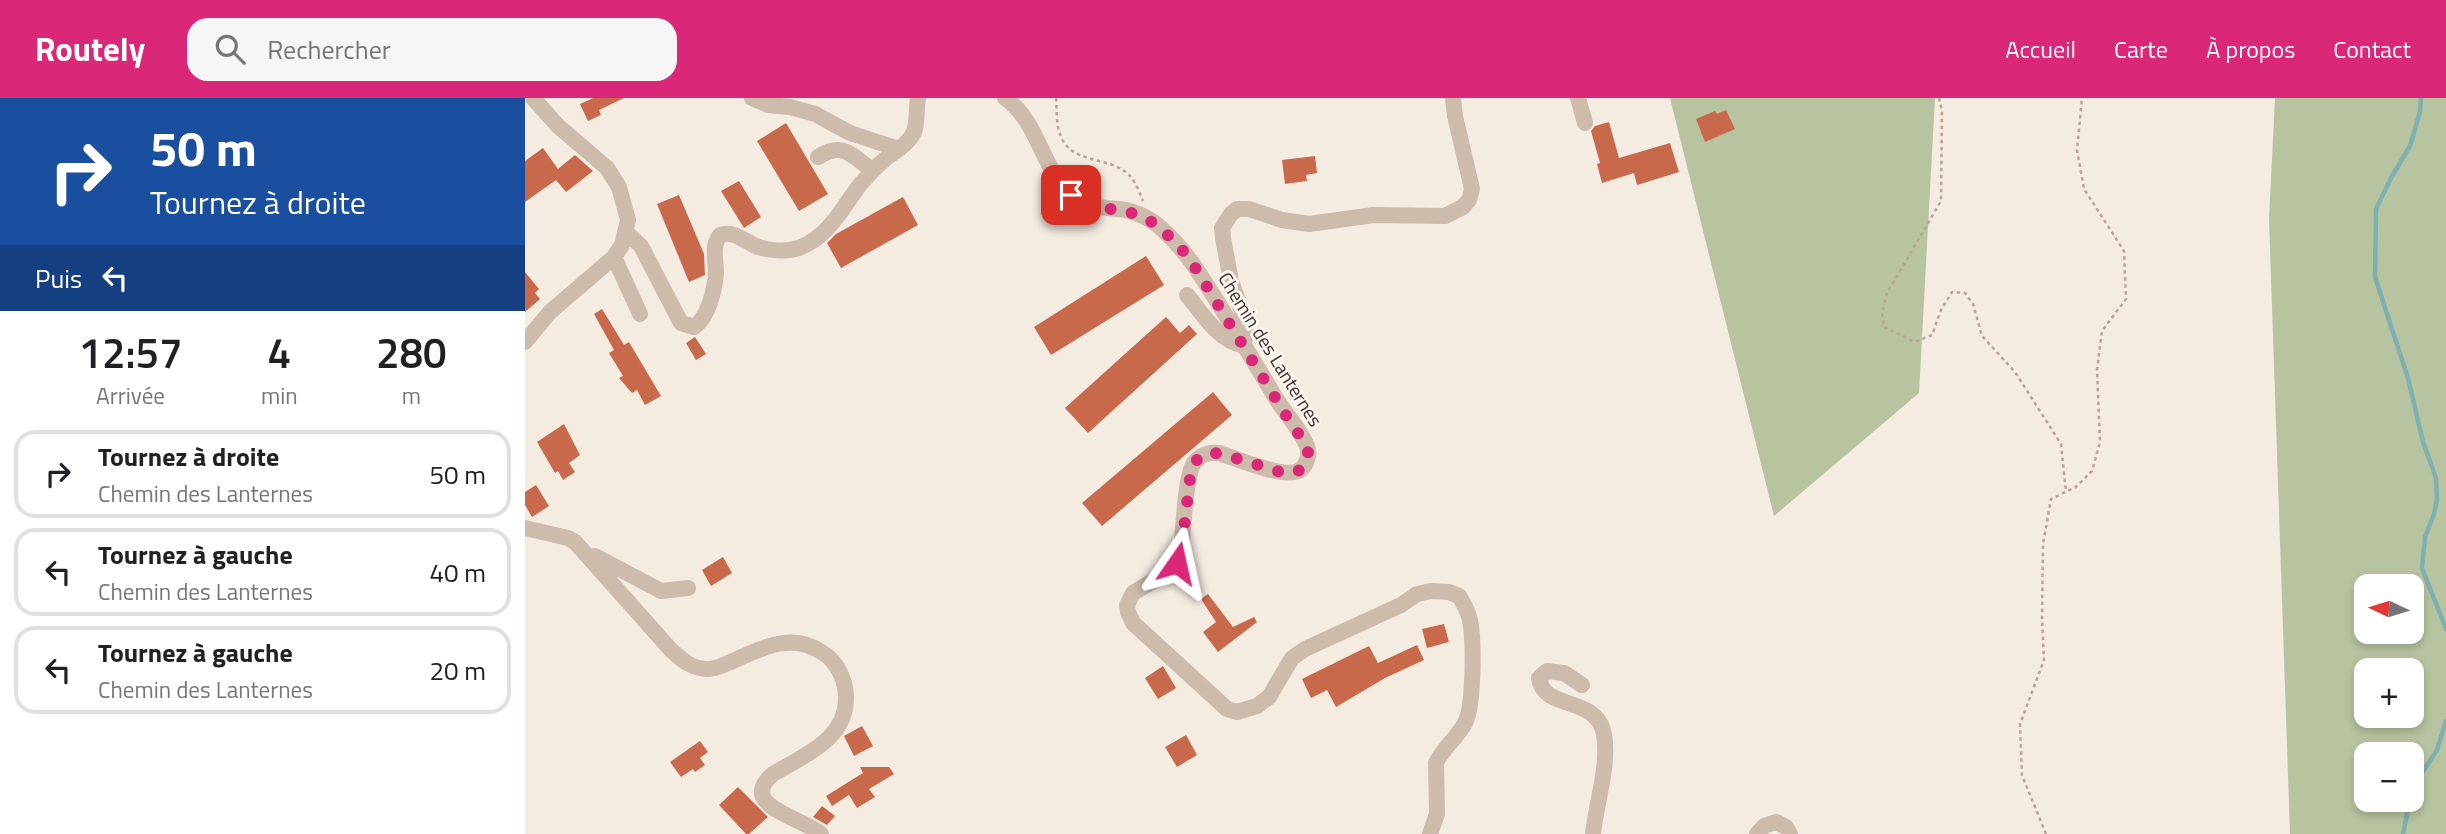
<!DOCTYPE html>
<html lang="fr">
<meta charset="utf-8">
<style>
body{margin:0;font-family:"Titillium Web",sans-serif;background:#f6f6f6;color:#202124;height:100vh;display:flex;flex-direction:column;font-size:26px;white-space:nowrap}
*{box-sizing:border-box;margin:0}
p{font-size:23px;color:#757577}
.icon{flex:none;width:38px;height:38px;fill:none;stroke:currentColor;stroke-width:2;stroke-linecap:round;stroke-linejoin:round}
.map{position:relative;flex:1;overflow:hidden}
.sheet{display:flex;flex-direction:column;background:#fff;width:525px}
.sheet>*{flex:none}
.guide{background:#1a4fa0;color:#fff;overflow:hidden}
.needle{width:46px;rotate:274deg}
.fabs{position:absolute;left:1829px;top:476px;display:grid;gap:14px}
.fabs a{display:grid;place-items:center;width:70px;height:70px;border-radius:14px;background:#fff;box-shadow:0 4px 10px #0003;font-size:35px}
.pin{position:absolute;display:grid;place-items:center;width:60px;height:60px;color:#fff;margin:-30px;border-radius:14px;box-shadow:0 4px 10px #0006}
.me{position:absolute;width:77px;margin:-38px;rotate:11deg;stroke-linejoin:round;filter:drop-shadow(0 0 5px #0008)}
.turn{display:flex;align-items:center;gap:24px;height:147px;padding:0 35px;font-size:32px}
.turn .icon{width:91px;height:91px;stroke-width:2.5}
.turn b{display:block;font-size:49px;line-height:60px}
.then{display:flex;align-items:center;height:66px;padding:0 35px;background:#0003;gap:14px;font-size:26px}
.eta{display:flex;justify-content:space-evenly;align-items:center;height:119px;text-align:center}
.eta b{font-size:42px;font-weight:600;line-height:49px}
ul{padding:0;list-style:none}
li{display:flex;align-items:center;gap:21px;height:88px;margin:0 14px 10px;padding:0 21px;border:4px solid #e0e0e0;border-radius:21px}
li div{flex:1}
li b{display:block;font-size:26px}
li em{font-style:normal}
header{display:flex;align-items:center;gap:42px;box-sizing:border-box;height:98px;padding:0 35px;background:#db2777;color:#fff}
header strong{font-size:33px}
nav{display:flex;gap:38px;margin-inline-start:auto;font-size:24px}
.search{width:490px;height:63px;background:#f6f6f6;display:flex;align-items:center;gap:18px;box-sizing:border-box;padding:0 24px;border-radius:21px;color:#757577;font-size:26px}
main{display:flex;flex:1;min-height:0}
.map>svg:first-child{display:block}
</style>
<header>
<strong>Routely</strong>
<div class="search"><svg class="icon" aria-label="search" viewBox="0 0 24 24"><circle cx="10" cy="10" r="6"/><path d="M15 15l6 6"/></svg>Rechercher</div>
<nav><a>Accueil</a><a>Carte</a><a>À propos</a><a>Contact</a></nav>
</header>
<main>
<section class="sheet">
<div class="guide">
<div class="turn"><svg class="icon" aria-label="right" viewBox="0 0 24 24"><path d="M7 20v-9h11M14 6l5 5-5 5"/></svg><div><b>50 m</b>Tournez à droite</div></div>
<div class="then">Puis<svg class="icon" aria-label="left" viewBox="0 0 24 24"><path d="M17 20v-9H6M10 6l-5 5 5 5"/></svg></div>
</div>
<div class="eta">
<div><b>12:57</b><p>Arrivée</p></div>
<div><b>4</b><p>min</p></div>
<div><b>280</b><p>m</p></div>
</div>
<ul>
<li><svg class="icon" aria-label="right" viewBox="0 0 24 24"><path d="M7 20v-9h11M14 6l5 5-5 5"/></svg><div><b>Tournez à droite</b><p>Chemin des Lanternes</p></div><em>50 m</em></li>
<li><svg class="icon" aria-label="left" viewBox="0 0 24 24"><path d="M17 20v-9H6M10 6l-5 5 5 5"/></svg><div><b>Tournez à gauche</b><p>Chemin des Lanternes</p></div><em>40 m</em></li>
<li><svg class="icon" aria-label="left" viewBox="0 0 24 24"><path d="M17 20v-9H6M10 6l-5 5 5 5"/></svg><div><b>Tournez à gauche</b><p>Chemin des Lanternes</p></div><em>20 m</em></li>
</ul>
</section>
<div class="map">
<svg width="1921" height="736" viewBox="0 0 1921 736">
<rect width="100%" height="100%" fill="#f4ebe1"/>
<path fill="#b8c4a0" fill-rule="evenodd" d="M1145 0H1410L1394 295 1249 418Z
M1750 0H1921V736H1765L1744 121ZM1841 488H1886V534H1841ZM1841 572H1886V618H1841ZM1841 656H1886V702H1841Z"/>
<g fill="none" stroke-linecap="round" stroke-linejoin="round">
<path stroke="#7fb0b2" stroke-width="4.5" d="M1896 0 1895 14 1885 48 1866 80 1851 111 1850 179 1883 280 1898 344 1911 380 1912 402 1909 416 1900 439 1897 470 1921 531
M1886 698 1893 681 1912 652 1921 623
M1878 736 1885 702"/>
</g>
<path fill="#c8694b" d="M68 0H99L74 12 76 17 63 23 55 6Z
M1201 12 1210 31 1180 44 1171 21 1190 13 1192 16Z
M1084 24 1094 60 1145 45 1154 74 1112 87 1109 75 1077 85 1072 66 1075 65 1066 33 1070 28Z
M261 25 303 96 274 113 232 43Z
M18 50 33 71 50 57 68 73 41 94 31 82 0 104V63Z
M790 58 792 75 781 77 782 83 760 86 757 62Z
M214 83 236 119 219 130 196 93Z
M154 97 179 156 180 177 164 184 132 106Z
M378 99 393 127 316 170 302 145 311 136Z
M621 158 639 187 526 257 509 229Z
M0 174 14 191 10 195 15 201 0 214Z
M77 211 99 247 104 244 136 298 120 307 112 292 107 295 94 280 98 278 84 255 89 252 69 216Z
M641 219 655 235 664 227 672 236 563 335 540 310Z
M170 239 181 256 171 262 161 245Z
M688 294 707 317 577 428 557 405Z
M39 326 55 357 44 365 50 374 38 382 33 373 30 375 12 344Z
M11 387 24 408 7 419 0 407V394Z
M198 459 207 475 186 488 177 472Z
M683 496 708 529 729 519 732 524 693 554 678 534 691 524 676 501Z
M919 526 924 544 902 550 897 531Z
M892 547 899 562 860 580 811 609 802 592 786 600 777 581 844 548 853 565Z
M638 568 651 590 633 601 620 580Z
M337 628 348 648 329 658 319 638Z
M661 637 672 657 652 669 640 649Z
M175 643 183 654 175 660 180 667 170 674 168 671 156 679 145 664Z
M335 669H364L369 676 344 691 350 699 332 710 324 697 307 708 301 698 338 675Z
M213 689 243 719 224 736H221L194 707Z
M297 708 310 718 302 727 288 719Z"/>
<g fill="none" stroke-linecap="round" stroke-linejoin="round">
<path stroke="#b9a596" stroke-width="2.5" stroke-dasharray="3.5 3.5" stroke-linecap="butt" d="M531 0C532 11 531 23 534 33 543 67 580 57 602 75 610 82 614 93 618 103
M1414 0 1417 13 1416 103 1362 195 1357 216 1359 229 1390 244 1407 237 1416 212 1427 194 1440 195 1448 206 1457 238 1490 274 1536 346 1541 394
M1521 736 1497 677 1495 626 1519 562 1517 519 1518 446 1526 401 1551 389 1567 373 1575 344 1572 272 1577 233 1601 201 1599 153 1559 91 1552 52 1557 0"/>
<path stroke="#cdbbac" stroke-width="16" d="M227 0 243 7 265 9 290 16 325 35 374 51C397 33 389 25 393 0
M480 0C514 24 516 69 545 96 562 112 579 108 600 112 612 114 628 122 637 131 662 153 677 180 695 208 713 238 732 268 750 299 760 315 775 331 782 348 785 357 782 367 775 372 761 382 710 360 694 355 684 354 674 357 669 365 660 378 658 437 656 456L645 473 608 495 602 507 603 514 608 525 702 611 712 614 732 608 744 599 767 560 780 551 876 507 892 496 906 493 924 494 934 498C939 506 943 513 945 522 949 543 949 608 940 625 932 640 918 650 911 665L912 716 905 736
M1053 0 1060 25
M293 59C318 43 326 57 347 72
M102 135 116 148 156 225 169 229C183 220 190 191 191 175 191 160 186 150 195 137 209 132 219 143 231 148 243 153 261 154 274 150 304 138 316 112 334 88 346 73 358 61 374 51
M89 159 115 216
M662 197C679 217 692 242 719 248L721 225 706 183 698 140 697 130 706 116 712 111H724L757 122 784 126 849 117 920 118 938 109 944 102 947 91 930 18 928 0
M0 244 25 214 89 159 97 147 103 122 94 89 82 70 33 28 8 0
M0 430 43 440 50 444 146 552C157 562 167 571 183 571 192 571 200 566 208 563 239 549 268 534 298 555 313 564 321 584 321 600 321 642 279 657 248 676 211 708 277 719 296 736
M70 458 136 493 163 490
M1057 587 1039 575 1022 573 1014 580C1018 612 1068 598 1078 632 1086 662 1071 705 1068 736
M1232 736 1239 728 1251 724 1261 729 1265 736"/>
</g>
<g fill="none" stroke-linecap="round" stroke-linejoin="round">
<path stroke="#db2777" stroke-width="12" stroke-dasharray="0 21.6" d="M546 97 560 107 573 110 600 112 625 123 635 129 663 158 762 319 781 347 783 354 780 367 775 372 762 376 694 355 679 356 673 360 666 372 656 456 652 465"/>
</g>
<g text-anchor="middle" dominant-baseline="central" stroke-width="6" stroke-linejoin="round" paint-order="stroke">
<g font-size="19" fill="#3b302b" stroke="#fbf5ee">
<text transform="translate(746 251) rotate(58)">Chemin des Lanternes</text>
</g>
</g>
</svg>
<div class="fabs">
<a><svg class="needle" viewBox="-14 -14 28 28"><path d="M0-13l5 13h-10z" fill="#e53935"/><path d="M0 13l5-13h-10z" fill="#757577"/></svg></a>
<a>+</a>
<a>−</a>
</div>
<div class="pin" style="left:546px;top:97px;background:#d93025"><svg class="icon" aria-label="arrive" viewBox="0 0 24 24"><path d="M6 21V4h12l-3 4 3 4H6"/></svg></div>
<svg class="me" style="left:652px;top:465px" viewBox="-20 -20 40 40"><path d="M0-17L14 15 0 8-14 15z" fill="#db2777" stroke="#fff" stroke-width="4"/></svg>
</div>
</main>
